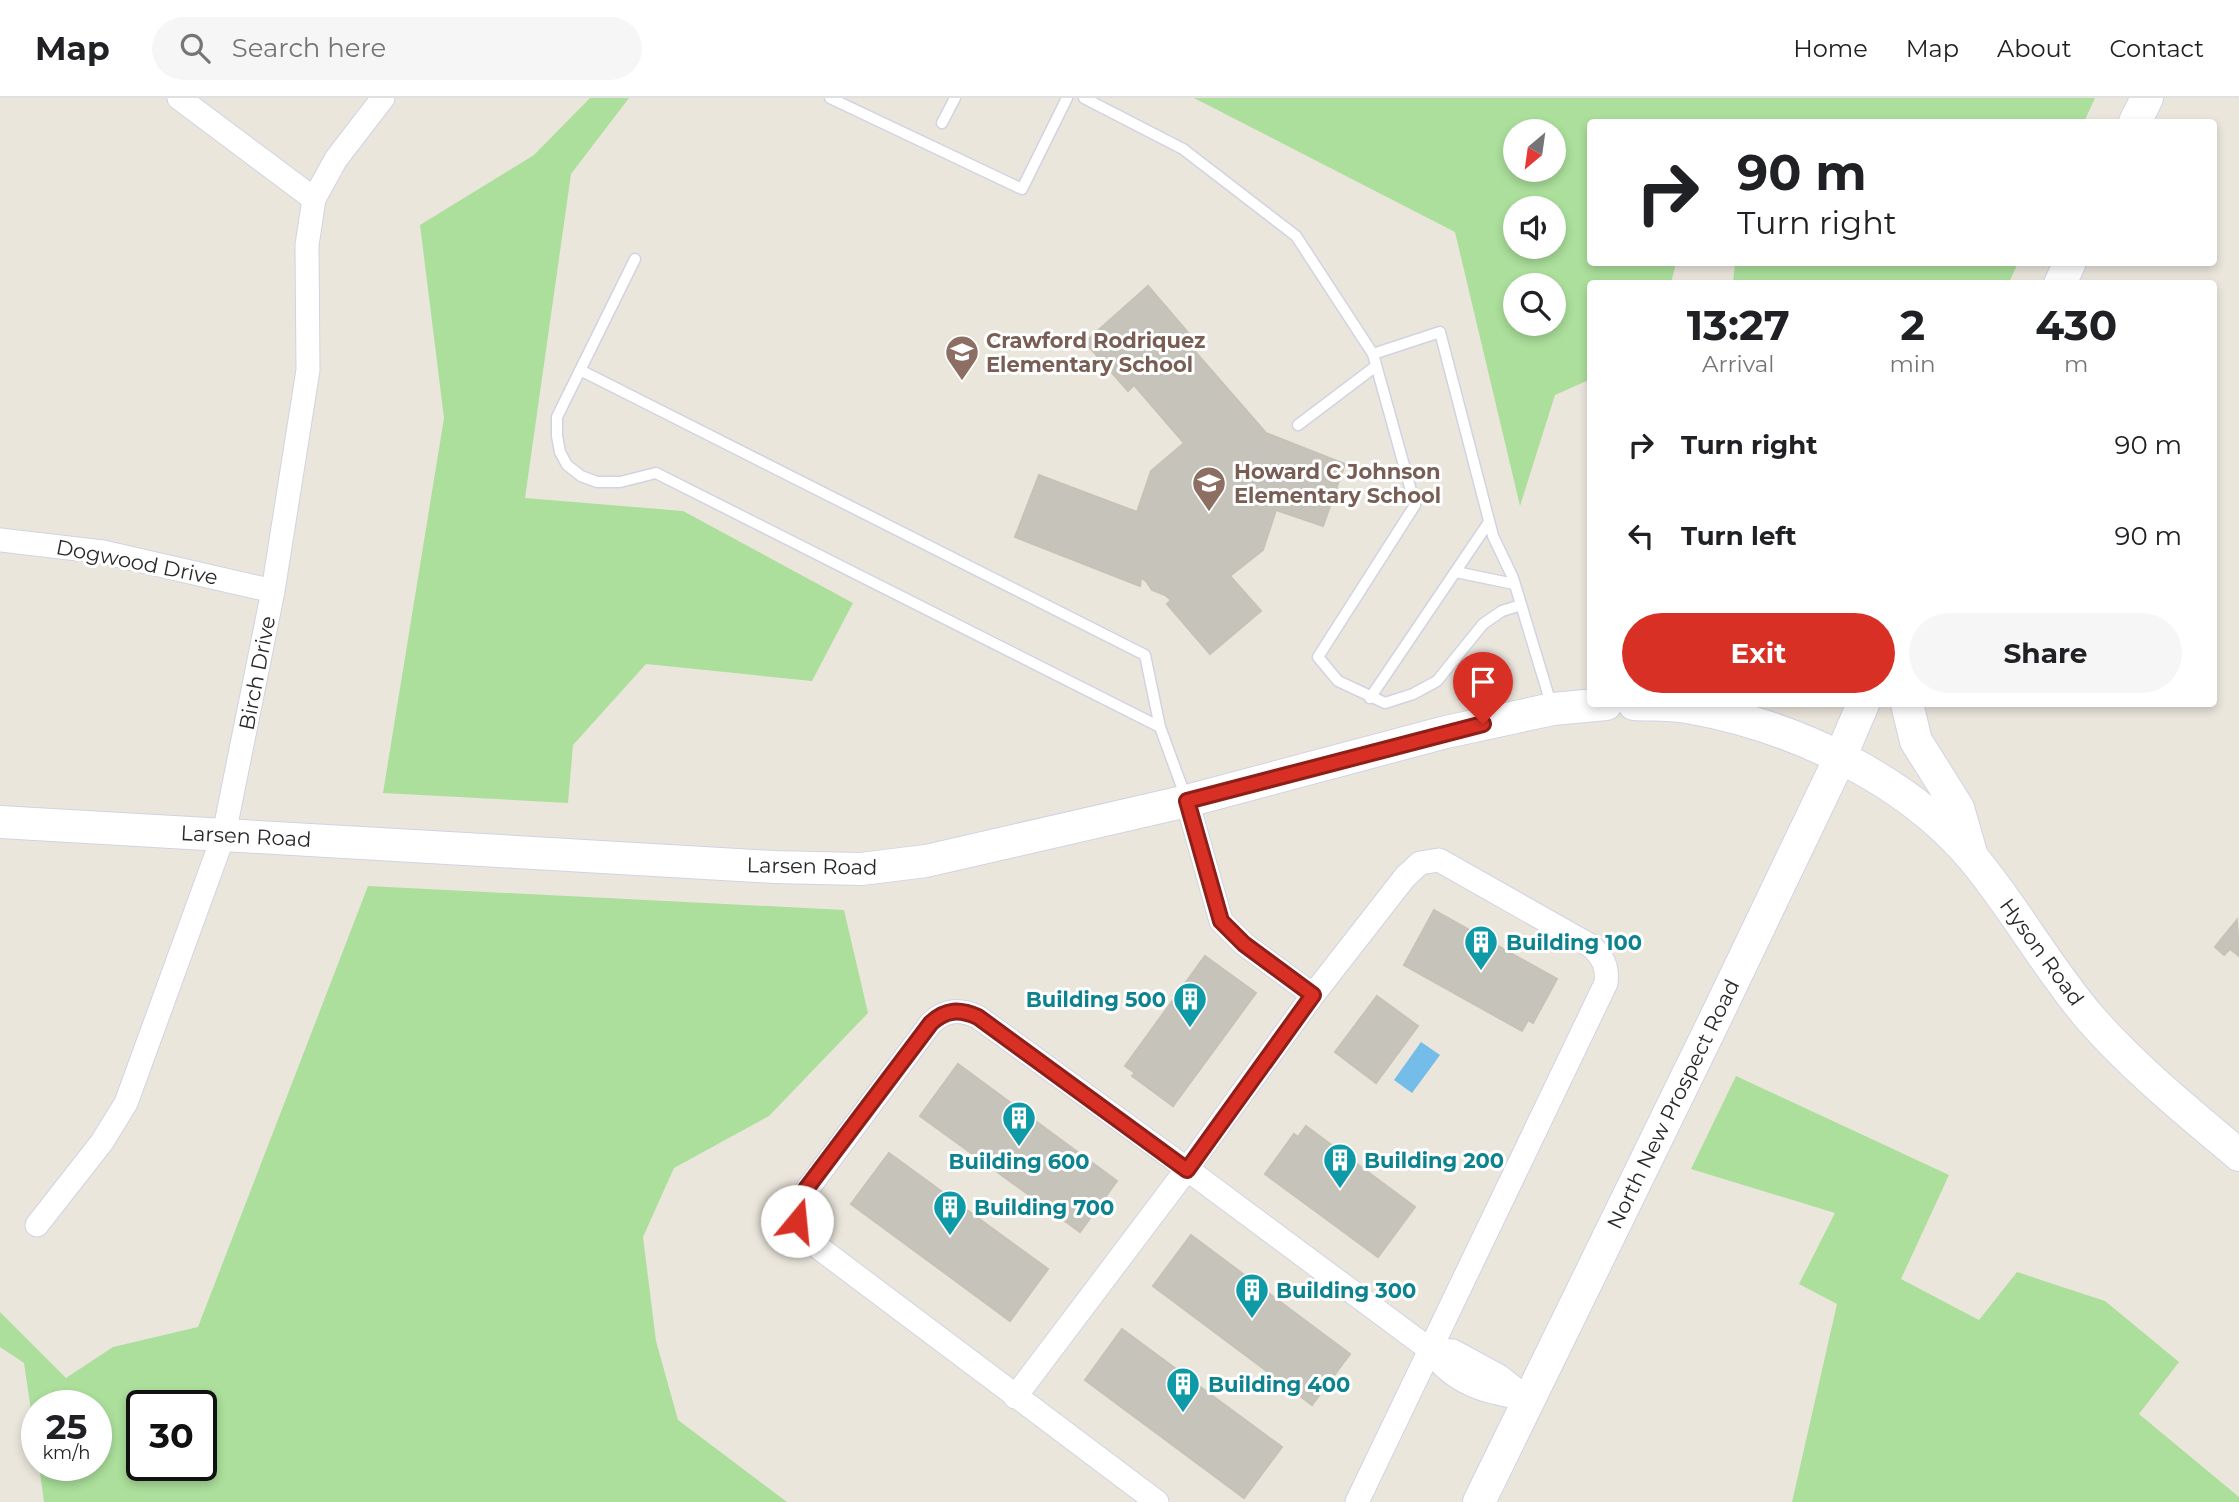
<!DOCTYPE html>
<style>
body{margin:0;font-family:Montserrat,sans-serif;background:#f6f6f6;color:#202124;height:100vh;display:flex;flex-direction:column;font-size:26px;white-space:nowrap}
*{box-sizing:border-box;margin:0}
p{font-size:23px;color:#757577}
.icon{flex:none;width:38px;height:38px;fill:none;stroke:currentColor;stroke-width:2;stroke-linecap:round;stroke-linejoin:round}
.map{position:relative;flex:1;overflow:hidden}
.sheet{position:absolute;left:1587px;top:182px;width:630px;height:427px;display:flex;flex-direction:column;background:#fff;border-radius:7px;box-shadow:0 4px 10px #0003}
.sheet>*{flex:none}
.banner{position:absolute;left:1587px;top:21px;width:630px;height:147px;border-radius:7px;box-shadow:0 4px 10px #0003;background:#fff;color:#202124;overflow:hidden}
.needle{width:46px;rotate:209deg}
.buttons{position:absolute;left:1503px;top:21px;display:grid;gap:14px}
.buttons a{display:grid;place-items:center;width:63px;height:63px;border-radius:50%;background:#fff;box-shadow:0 4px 10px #0003;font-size:35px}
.speed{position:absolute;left:21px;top:1292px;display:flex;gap:14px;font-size:35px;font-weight:700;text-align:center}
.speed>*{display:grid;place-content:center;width:91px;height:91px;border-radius:50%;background:#fff;box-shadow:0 4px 10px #0003;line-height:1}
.speed small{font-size:18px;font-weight:400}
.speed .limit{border:4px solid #111;border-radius:10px;background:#fff;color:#111}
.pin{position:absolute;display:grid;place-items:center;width:60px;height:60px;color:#fff;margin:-72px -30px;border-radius:50% 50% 50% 0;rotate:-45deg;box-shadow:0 0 7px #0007}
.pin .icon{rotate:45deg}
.me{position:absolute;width:77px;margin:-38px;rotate:17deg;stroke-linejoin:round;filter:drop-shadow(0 0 5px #0008)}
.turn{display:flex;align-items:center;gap:24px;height:147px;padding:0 35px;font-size:32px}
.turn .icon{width:91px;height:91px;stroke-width:2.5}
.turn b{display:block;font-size:49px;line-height:60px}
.eta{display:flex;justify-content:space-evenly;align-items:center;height:119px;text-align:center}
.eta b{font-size:42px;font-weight:700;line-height:49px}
.action{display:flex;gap:14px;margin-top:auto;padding:14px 35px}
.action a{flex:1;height:80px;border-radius:42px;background:#d93025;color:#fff;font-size:28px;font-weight:700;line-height:80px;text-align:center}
.action a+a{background:#f6f6f6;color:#202124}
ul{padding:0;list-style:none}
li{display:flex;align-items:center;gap:21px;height:91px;padding:0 35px}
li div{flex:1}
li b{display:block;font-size:26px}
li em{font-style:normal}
header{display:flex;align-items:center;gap:42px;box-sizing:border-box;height:98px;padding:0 35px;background:#fff;border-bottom:2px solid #e0e0e0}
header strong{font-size:33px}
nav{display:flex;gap:38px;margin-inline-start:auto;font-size:24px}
.search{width:490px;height:63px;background:#f6f6f6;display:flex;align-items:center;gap:18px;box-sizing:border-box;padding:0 24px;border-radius:38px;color:#757577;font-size:26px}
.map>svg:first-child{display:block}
</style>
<header>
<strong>Map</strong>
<div class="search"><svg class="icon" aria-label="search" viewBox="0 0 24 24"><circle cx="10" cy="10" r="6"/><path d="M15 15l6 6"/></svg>Search here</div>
<nav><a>Home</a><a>Map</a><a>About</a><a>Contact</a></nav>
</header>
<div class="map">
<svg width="2239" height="1404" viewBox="0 0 2239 1404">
<rect width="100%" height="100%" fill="#ebe6dc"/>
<path fill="#abdf9b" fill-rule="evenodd" d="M590 0H629L571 76 525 400 683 413 853 505 812 583 646 566 573 647 568 705 383 695 444 320 420 127 534 57Z
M1194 0H2095L2084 24H1591V164L1676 165 1671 185 1591 186V281L1555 297 1520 408 1455 134ZM1554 33V72H1516V33ZM1554 110V149H1516V110ZM1554 187V226H1516V187Z
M1735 165V164L2018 165 2010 182 1921 186 1733 185Z
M368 788 844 812 868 915 769 1018 674 1070 643 1139 656 1243 678 1322 787 1404H44L39 1367H96V1307H37V1353L24 1265 0 1249V1214L66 1280 113 1249 198 1229ZM201 1307V1367H142V1307Z
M1736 978 1949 1077 1901 1181 1979 1222 2017 1174 2105 1203 2179 1264 2139 1316 2239 1399V1404H1792L1837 1206 1799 1186 1835 1115 1691 1071Z"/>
<path fill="#73bde8" d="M1421 944 1440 957 1412 995 1394 982Z"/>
<path fill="#c6c3bb" stroke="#c6c2b6" stroke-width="2" d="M1148 188 1191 238 1185 242 1266 335 1345 366 1323 428 1276 412 1263 452 1230 478 1261 513 1210 556 1167 506 1171 502 1165 497 1152 492 1146 483 1141 480 1140 488 1015 439 1039 377 1137 414 1151 373 1184 345 1134 287 1128 293 1085 244Z
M1434 812 1557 881 1533 925 1528 922 1522 933 1404 867Z
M2237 822 2239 858 2230 851 2224 857 2215 849Z
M1205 858 1256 895 1173 1008 1132 978 1135 975 1125 968Z
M1377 898 1418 928 1376 985 1335 954Z
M958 966 1117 1083 1080 1134 920 1018Z
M1306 1028 1415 1109 1378 1159 1265 1076 1294 1036 1298 1039Z
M889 1055 1048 1171 1010 1223 851 1106Z
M1191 1137 1350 1256 1312 1307 1153 1188Z
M1122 1231 1282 1349 1244 1400 1085 1282Z"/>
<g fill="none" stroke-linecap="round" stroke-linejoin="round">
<g stroke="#d1d3e2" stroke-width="13">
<path id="lane" d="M830 0 1022 91 1067 0
M1084 0 1183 51 1296 138 1373 256
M942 25 955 0
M635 161 557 319V338L560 354 567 367 581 378 597 384H620L656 375 1160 629 1186 700
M580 272 1145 557 1160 629
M1298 327 1376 268
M1456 474 1514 486
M1521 507 1502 513 1483 526 1437 583 1413 596 1385 605 1338 583 1318 559 1415 407 1373 256 1440 234 1493 438 1513 480 1552 609
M1370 600 1489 424"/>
</g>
<g stroke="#d1d3e2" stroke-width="25">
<path id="street" d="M179 0 314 101
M0 442 103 454 273 493
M1187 703 1221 823 1244 846 1313 897
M37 1127 102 1044 126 1005 224 736 273 493 308 272 307 147 314 101 336 61 383 0
M1429 1251 1453 1253 1499 1278 1528 1301
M1015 1299 1187 1071 1429 1251C1454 1287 1487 1295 1529 1301
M1157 1404 806 1140 797 1123 800 1101 931 925C946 911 960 911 978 919L1187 1071 1313 897 1405 779 1420 765 1439 762 1591 848C1603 859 1608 869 1606 885L1357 1404"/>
</g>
<g stroke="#d1d3e2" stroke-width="34">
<path id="secondary" d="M2135 24 2147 0
M2060 186 2070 164
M1634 606C1651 607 1669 606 1687 609 1790 627 1903 678 1972 759 2015 810 2047 870 2091 921 2136 972 2188 1014 2239 1057
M1907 606 1916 643 1958 710 1971 755
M0 724 774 769 861 771 926 763 1187 703 1446 634 1553 611 1606 606
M1479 1404 1717 917 1840 660 1863 606"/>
</g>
<use href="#lane" stroke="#fff" stroke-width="10"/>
<use href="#street" stroke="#fff" stroke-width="23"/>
<use href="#secondary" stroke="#fff" stroke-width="32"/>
</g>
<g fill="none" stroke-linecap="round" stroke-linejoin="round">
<g stroke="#8d1f18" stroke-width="18">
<path id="route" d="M797 1123 800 1101 806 1091 931 925C946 911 960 911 978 919L1187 1072 1313 897 1244 846 1221 823 1187 703 1483 626"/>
</g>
<use href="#route" stroke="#d93025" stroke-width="12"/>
</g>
<defs>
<g id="school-pin" transform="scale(1.75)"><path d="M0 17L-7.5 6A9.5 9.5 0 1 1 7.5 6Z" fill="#8d6e63" stroke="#fff"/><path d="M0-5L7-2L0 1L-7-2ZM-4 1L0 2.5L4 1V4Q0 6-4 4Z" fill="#fff"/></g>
<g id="building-pin" transform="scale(1.75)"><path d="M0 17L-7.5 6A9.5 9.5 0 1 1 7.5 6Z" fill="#0f9aa8" stroke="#fff"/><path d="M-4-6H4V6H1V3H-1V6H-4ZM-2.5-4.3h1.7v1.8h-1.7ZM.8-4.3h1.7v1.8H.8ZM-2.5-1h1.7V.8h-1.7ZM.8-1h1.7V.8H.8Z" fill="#fff"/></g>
</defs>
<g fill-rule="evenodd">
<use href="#school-pin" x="962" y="254"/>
<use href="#school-pin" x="1209" y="385"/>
<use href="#building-pin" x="1481" y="844"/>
<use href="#building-pin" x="1190" y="901"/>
<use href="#building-pin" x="1019" y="1020"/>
<use href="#building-pin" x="1340" y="1062"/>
<use href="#building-pin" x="950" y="1109"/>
<use href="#building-pin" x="1252" y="1192"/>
<use href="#building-pin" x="1183" y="1286"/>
</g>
<g text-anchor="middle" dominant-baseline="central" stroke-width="6" stroke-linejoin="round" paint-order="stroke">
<g font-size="21" font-weight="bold" fill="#785e54" stroke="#fff" text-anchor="start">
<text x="986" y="242">Crawford Rodriquez<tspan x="986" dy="24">Elementary School</tspan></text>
<text x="1234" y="373">Howard C Johnson<tspan x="1234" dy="24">Elementary School</tspan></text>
</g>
<g font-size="21" fill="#292929" stroke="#fff">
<text transform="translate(137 464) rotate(11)">Dogwood Drive</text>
<text transform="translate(257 575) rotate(-79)">Birch Drive</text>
<text transform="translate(246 738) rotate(3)">Larsen Road</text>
<text transform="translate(812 768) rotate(1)">Larsen Road</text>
<text transform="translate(2042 854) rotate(54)">Hyson Road</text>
<text transform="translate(1673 1006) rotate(-64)">North New Prospect Road</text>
</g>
<g font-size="21" font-weight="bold" fill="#0d838f" stroke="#fff" text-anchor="start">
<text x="1506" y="844">Building 100</text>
<text x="1166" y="901" text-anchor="end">Building 500</text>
<text x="1364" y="1062">Building 200</text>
<text x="1019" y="1063" text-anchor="middle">Building 600</text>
<text x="974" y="1109">Building 700</text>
<text x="1276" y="1192">Building 300</text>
<text x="1208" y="1286">Building 400</text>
</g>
</g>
</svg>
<div class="buttons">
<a><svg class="needle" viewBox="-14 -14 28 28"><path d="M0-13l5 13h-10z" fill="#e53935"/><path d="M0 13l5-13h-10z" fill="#757577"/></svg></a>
<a><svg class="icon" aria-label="sound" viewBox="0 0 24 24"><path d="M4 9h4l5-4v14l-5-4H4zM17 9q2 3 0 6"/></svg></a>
<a><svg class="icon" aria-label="search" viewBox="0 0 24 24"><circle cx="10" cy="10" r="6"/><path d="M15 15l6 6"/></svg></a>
</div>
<div class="speed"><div>25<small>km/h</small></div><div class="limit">30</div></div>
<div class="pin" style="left:1483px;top:626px;background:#d93025"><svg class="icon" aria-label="arrive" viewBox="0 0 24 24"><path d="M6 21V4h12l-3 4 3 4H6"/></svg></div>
<svg class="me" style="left:797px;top:1123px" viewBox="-20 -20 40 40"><circle r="19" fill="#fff"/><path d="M0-13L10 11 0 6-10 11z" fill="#d93025"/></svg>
<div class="banner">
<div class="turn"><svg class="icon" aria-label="right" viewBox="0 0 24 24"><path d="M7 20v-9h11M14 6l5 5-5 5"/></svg><div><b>90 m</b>Turn right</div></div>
</div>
<section class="sheet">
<div class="eta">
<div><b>13:27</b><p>Arrival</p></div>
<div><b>2</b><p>min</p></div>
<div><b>430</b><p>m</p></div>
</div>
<ul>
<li><svg class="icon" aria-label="right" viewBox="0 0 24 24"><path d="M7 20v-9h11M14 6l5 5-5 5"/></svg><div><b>Turn right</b></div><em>90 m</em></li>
<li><svg class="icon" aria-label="left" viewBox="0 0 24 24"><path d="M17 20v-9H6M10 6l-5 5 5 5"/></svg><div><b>Turn left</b></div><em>90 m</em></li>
</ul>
<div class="action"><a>Exit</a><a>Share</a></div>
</section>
</div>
